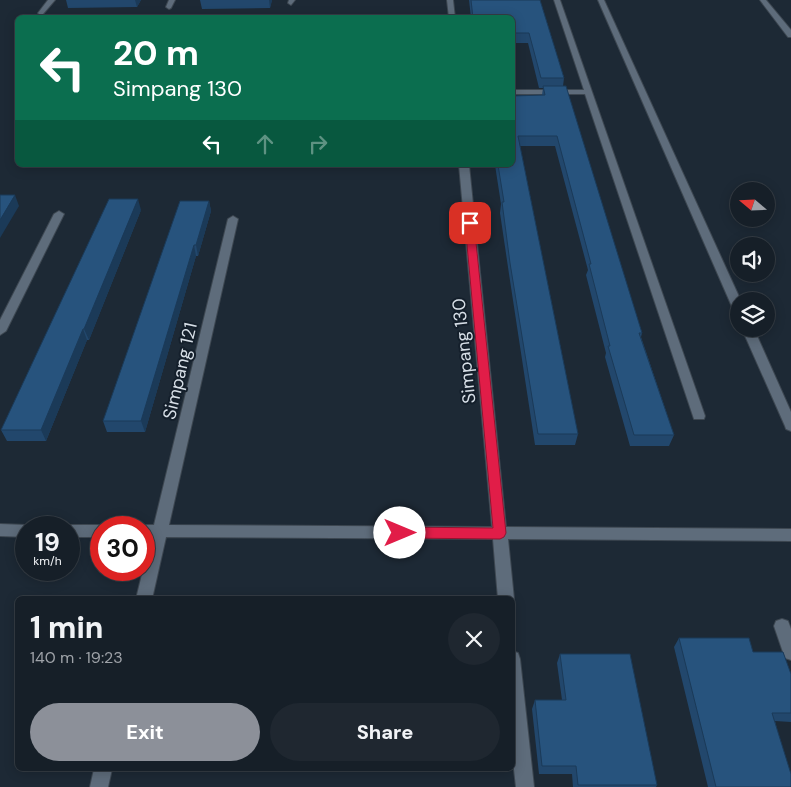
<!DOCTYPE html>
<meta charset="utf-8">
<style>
body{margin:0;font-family:"DM Sans",sans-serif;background:#1f2730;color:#f1f3f6;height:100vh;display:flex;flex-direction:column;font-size:19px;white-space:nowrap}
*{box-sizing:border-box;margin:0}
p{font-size:16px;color:#9ea2a8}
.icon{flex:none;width:28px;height:28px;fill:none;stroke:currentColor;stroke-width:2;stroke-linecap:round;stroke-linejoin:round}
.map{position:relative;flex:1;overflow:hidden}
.side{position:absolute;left:15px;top:596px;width:500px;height:175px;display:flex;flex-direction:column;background:#161f28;border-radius:8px;box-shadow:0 2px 12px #0003,0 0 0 1px #353d45}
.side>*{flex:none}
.guide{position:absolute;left:15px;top:15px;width:500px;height:152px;border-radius:8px;box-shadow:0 2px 12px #0003,0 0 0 1px #353d45;background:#0b6e4f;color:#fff;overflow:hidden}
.needle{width:32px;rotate:289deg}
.controls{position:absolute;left:730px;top:182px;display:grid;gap:10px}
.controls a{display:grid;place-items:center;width:45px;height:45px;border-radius:50%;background:#161f28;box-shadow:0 2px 12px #0003,0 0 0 1px #353d45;font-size:25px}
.speed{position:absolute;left:15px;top:516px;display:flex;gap:10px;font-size:25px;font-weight:700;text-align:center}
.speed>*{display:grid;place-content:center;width:65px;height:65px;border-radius:50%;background:#161f28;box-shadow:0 2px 12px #0003,0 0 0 1px #353d45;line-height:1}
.speed small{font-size:12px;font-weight:400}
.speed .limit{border:8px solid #d22;background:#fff;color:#111}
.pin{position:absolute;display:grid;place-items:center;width:42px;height:42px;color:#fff;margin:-21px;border-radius:10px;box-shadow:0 2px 8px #0006}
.me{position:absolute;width:55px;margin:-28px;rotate:90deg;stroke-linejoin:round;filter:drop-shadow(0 0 4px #0008)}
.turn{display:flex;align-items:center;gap:18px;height:105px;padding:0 15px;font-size:22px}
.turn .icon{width:65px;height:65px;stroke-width:2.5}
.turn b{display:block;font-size:35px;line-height:42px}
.lanes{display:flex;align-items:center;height:48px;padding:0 15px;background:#0003;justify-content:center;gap:25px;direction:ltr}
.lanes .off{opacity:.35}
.round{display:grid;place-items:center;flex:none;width:52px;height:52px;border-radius:26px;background:#1f2730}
.overview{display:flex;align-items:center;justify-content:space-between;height:85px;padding:0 15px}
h1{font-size:30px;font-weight:800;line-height:38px}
.button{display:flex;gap:10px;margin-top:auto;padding:10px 15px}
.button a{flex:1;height:58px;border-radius:30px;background:#8c9099;color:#fff;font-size:20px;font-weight:800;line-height:58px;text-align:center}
.button a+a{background:#1f2730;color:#f1f3f6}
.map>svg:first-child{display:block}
</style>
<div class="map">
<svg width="791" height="787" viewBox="0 0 791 787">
<rect width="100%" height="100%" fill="#1d2935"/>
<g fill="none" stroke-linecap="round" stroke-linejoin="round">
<g stroke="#3d4751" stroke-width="2">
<path id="street" d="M48 0H55L43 14H39L38 13Z
M169 0H175L171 8 169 9 166 7Z
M289 0H295L291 5 288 3Z
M447 0H453L455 18H449Z
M554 0H560L705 416 704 419H694L693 416 585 94H512V90H584Z
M598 0H604L741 301H739V313L733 309Z
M760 0H766L791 30V37H788Z
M459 165H469L506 527 791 529V541L508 539 514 599 512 602V599H498L493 539 166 537 152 599H136L151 537H144V528H138L144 525H154L228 219 233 216 238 219 169 525 492 527Z
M59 211 64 214 6 331 0 335V320L54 214Z
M742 329H754L791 412V431L786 429 785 426Z
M0 524 26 525 32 528H26V537L0 536Z
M69 525H101L107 528H101V537H69V528H63Z
M782 619 788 621 791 629V660L785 658 774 626 776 621Z
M512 651 518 653 520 659 534 787H516L512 752Z
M94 769H112L108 787H90Z"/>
</g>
<use href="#street" fill="#5e6c7b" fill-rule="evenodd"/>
</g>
<path fill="#22476c" d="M66 0H141L137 7 68 8Z
M200 0H272L270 8 202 9Z
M469 0H540L564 78 563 86 642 333 641 337 674 435 669 446H630L605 357 606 353 586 275 588 270 555 146H520L578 434 575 445H535L509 274 500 213 501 204 495 165H512V96L542 95 543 88H539L528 43H512V18H471Z
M209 201 211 211 198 256H196L145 432H107L103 421Z
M141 210 89 340H87L46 441H7L1 430Z
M679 638 753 652 791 674V722L775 721 791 787H708L674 647Z
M560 654 657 785 656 787H573L572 774H539L532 709 535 700H562L557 663Z"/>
<path fill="#1b3a58" d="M135 0H141L137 7Z
M269 0H272L270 8Z
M15 195 19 206 0 238V220Z
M138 199 141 210 89 340 84 329Z
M209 201 211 211 198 256 196 245Z
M194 245 196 256 145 432 141 421Z
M83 329 87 340 46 441 41 430Z"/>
<path fill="#27537d" stroke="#1b3a58" d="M471 0H540L564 78H541L529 33H512V18H473Z
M543 86H566L642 333H639L674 435H634L608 346H610L589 264H591L557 136H518L578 434H538L510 263 502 202H504L498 165H512V96L545 95Z
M0 195H15L0 220Z
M109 199H138L84 329H83L41 430H1Z
M180 201H209L196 245H194L141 421H103Z
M679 638H749L753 652H783L791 674V713H772L791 774V787H716Z
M560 654H630L657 785H578L576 766H542L535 700H566Z"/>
<path fill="#e11d48" stroke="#92132f" d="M470 220 474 223 506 533 504 537 500 539 400 538 395 537 393 533 395 529 400 527 493 528 465 223Z"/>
<g text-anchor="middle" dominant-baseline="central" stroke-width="4" stroke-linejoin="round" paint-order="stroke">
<g font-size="18" fill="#d7dfe7" stroke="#141f2b">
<text transform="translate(464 351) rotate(-96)">Simpang 130</text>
<text transform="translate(180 371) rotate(-77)">Simpang 121</text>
</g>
</g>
</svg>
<div class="controls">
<a><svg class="needle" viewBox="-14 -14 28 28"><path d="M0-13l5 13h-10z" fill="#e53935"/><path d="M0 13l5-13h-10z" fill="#9ea2a8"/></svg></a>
<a><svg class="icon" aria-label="sound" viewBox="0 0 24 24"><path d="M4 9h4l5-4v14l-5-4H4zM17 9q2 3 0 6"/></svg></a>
<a><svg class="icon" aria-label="layers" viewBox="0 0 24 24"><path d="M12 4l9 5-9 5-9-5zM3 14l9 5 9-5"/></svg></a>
</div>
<div class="speed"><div>19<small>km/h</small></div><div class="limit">30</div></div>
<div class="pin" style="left:470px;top:223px;background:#d93025"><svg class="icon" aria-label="arrive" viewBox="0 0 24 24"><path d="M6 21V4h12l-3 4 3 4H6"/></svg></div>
<svg class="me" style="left:400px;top:533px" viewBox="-20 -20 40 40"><circle r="19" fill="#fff"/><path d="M0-13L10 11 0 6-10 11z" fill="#e11d48"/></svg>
<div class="guide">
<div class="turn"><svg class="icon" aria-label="left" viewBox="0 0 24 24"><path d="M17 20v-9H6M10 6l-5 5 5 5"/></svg><div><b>20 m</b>Simpang 130</div></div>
<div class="lanes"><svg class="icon" aria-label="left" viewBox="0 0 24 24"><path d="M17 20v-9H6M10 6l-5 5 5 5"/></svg><svg class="icon off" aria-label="ahead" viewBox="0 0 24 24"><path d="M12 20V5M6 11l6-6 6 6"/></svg><svg class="icon off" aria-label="right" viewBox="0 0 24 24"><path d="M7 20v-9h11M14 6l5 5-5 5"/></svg></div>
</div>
<section class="side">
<div class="overview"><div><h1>1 min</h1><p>140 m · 19:23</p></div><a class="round"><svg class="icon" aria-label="close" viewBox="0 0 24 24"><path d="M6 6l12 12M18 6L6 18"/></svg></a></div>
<div class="button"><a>Exit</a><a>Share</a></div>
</section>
</div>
